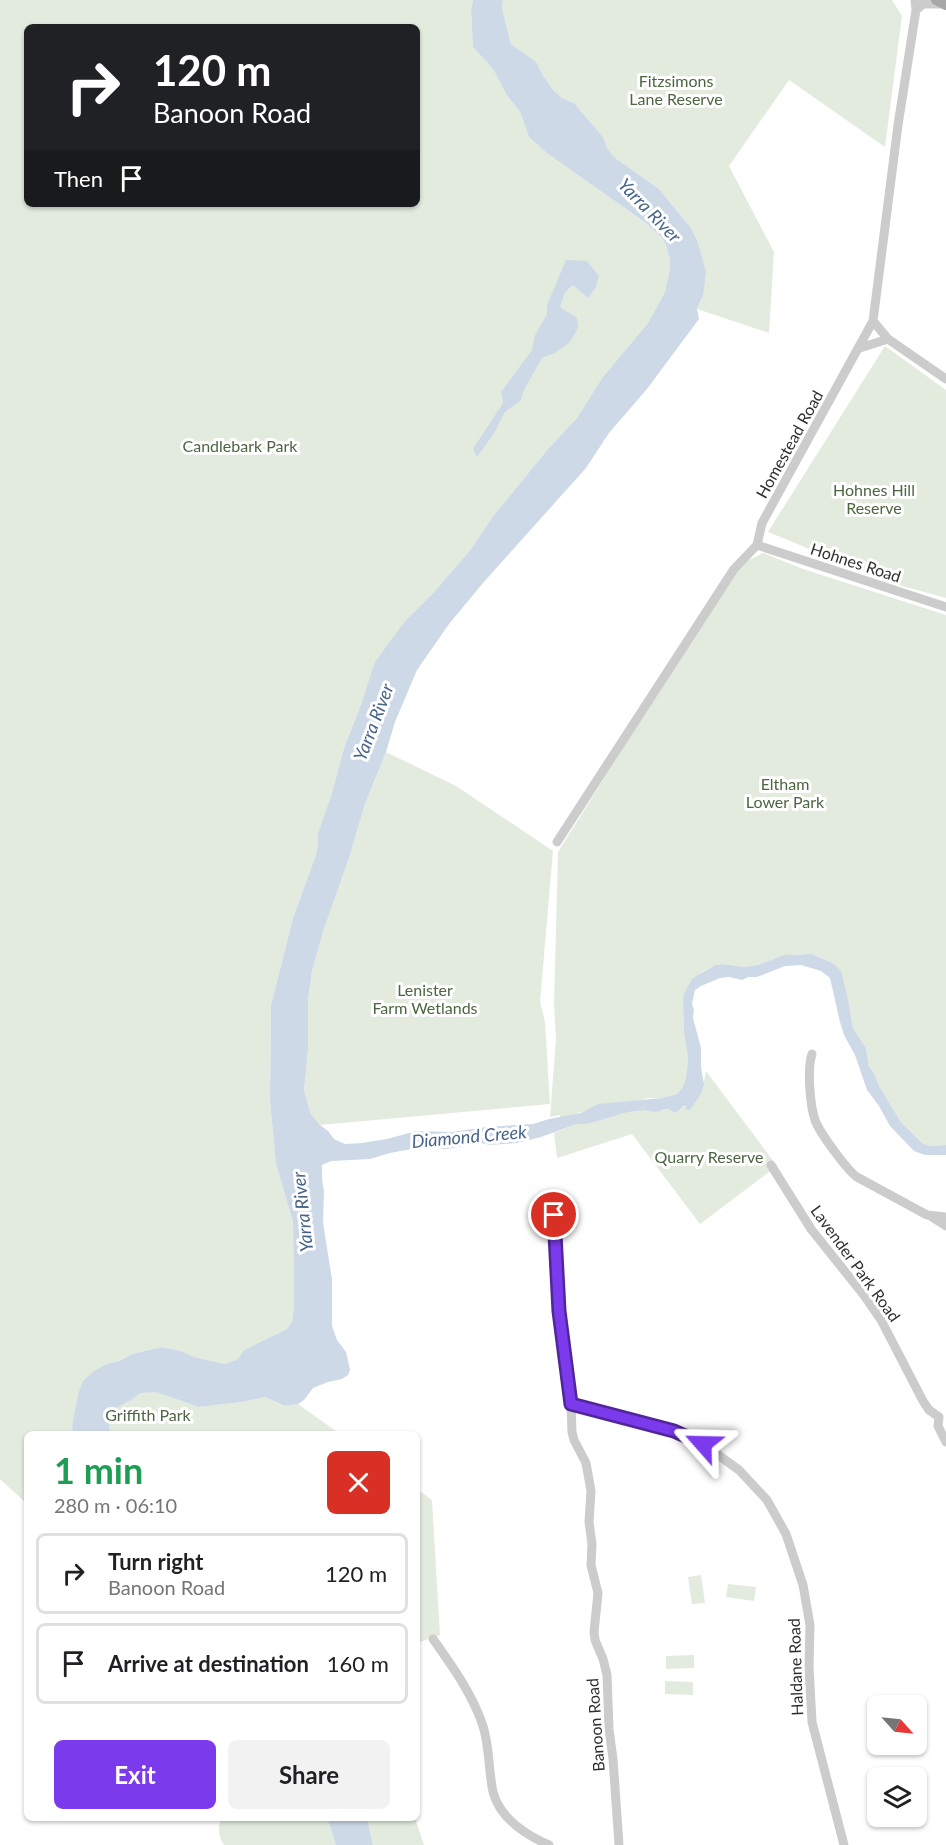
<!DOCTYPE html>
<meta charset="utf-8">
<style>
body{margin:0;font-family:Lato,sans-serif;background:#f2f2f2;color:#202124;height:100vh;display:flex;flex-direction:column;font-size:22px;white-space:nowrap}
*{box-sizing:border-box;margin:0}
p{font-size:20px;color:#757577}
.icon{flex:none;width:33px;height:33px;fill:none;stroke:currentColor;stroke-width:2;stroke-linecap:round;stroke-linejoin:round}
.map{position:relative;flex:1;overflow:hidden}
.details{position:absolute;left:24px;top:1431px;width:396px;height:390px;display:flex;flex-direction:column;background:#fff;border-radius:9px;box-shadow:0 2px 4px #0004}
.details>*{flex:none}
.hud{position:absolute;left:24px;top:24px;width:396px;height:183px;border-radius:9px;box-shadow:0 2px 4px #0004;background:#202124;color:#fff;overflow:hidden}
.needle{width:39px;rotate:117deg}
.fabs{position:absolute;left:867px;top:1695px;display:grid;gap:12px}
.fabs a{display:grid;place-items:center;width:60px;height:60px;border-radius:9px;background:#fff;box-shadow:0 2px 4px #0004;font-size:30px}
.pin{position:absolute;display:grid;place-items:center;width:51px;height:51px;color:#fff;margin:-26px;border:3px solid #fff;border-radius:50%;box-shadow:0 2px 6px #0007}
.me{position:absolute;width:66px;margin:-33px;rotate:295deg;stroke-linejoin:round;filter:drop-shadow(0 0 4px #0008)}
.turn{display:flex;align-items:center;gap:21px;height:126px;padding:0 30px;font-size:27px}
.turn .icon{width:78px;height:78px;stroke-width:2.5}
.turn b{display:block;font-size:42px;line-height:51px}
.then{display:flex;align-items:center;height:57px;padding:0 30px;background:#0003;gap:12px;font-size:22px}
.round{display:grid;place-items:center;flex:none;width:63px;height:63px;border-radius:9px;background:#f2f2f2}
.headline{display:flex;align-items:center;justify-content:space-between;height:102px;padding:0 30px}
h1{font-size:36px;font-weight:700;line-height:45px;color:#1e9e55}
.button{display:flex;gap:12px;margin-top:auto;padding:12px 30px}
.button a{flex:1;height:69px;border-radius:9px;background:#7c3aed;color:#fff;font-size:24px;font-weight:700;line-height:69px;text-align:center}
.button a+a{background:#f2f2f2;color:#202124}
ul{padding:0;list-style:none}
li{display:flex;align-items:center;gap:18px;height:81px;margin:0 12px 9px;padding:0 18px;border:3px solid #e0e0e0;border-radius:9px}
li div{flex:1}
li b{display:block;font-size:22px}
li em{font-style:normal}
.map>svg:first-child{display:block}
</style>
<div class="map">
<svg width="946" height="1845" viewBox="0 0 946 1845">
<rect width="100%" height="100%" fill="#fff"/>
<path fill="#e3ebdf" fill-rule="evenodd" d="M0 0H473L471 10 473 47 493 69 506 94 520 112 529 137 548 154 646 223 661 237 666 245 670 260V268L665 292 648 323 602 378 577 418 548 449 491 519 471 549 435 591 405 621 376 662 360 707 344 748 332 793 318 833 317 852 293 918 271 1005 270 1101 276 1164 293 1222 294 1307 292 1321 287 1329 244 1350 238 1359 225 1364 194 1357 181 1351 161 1347 132 1354 119 1361 107 1364 78 1394 72 1425 73 1434H27V1504L0 1479ZM27 27H417V204H27Z
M503 0H892L902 16 885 147 789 80 729 166 774 252 769 333 697 309 702 299 697 240 691 228 659 189 614 157 607 148 603 137 574 103 562 98 554 91 532 60 511 44 502 8Z
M885 346 946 390V598L895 584 768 532Z
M763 553 803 569 946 615V1145L930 1146 922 1143 901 1122 879 1086 875 1075 869 1066 866 1048 853 1028 849 1004 833 963 818 956 798 954 771 960 758 965 744 967 723 964 715 965 702 972 683 1003 684 1033 688 1058 686 1078 682 1088 677 1094 662 1098H648L629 1104 606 1105 565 1117 560 1118V1115L550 1117 556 1039 554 1005 558 852 721 591 745 562Z
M386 752 456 786 553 851 540 1002 545 1022 550 1104 320 1125 311 1114 304 1091 308 1051V1000L312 971 324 929 349 858 365 804Z
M706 1071 777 1166 700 1224 632 1134 557 1158 554 1133 577 1124 595 1122 644 1106 663 1111 669 1109 678 1110C680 1108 683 1107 686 1106 702 1098 703 1086 706 1071Z
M140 1392H155L199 1407 242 1402 265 1397 283 1406 298 1404 340 1434H111C102 1406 126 1407 140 1392Z
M417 1489 432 1500 440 1635 417 1643Z
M701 1575 705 1603 692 1604 688 1577Z
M728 1584 756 1587 754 1601 726 1597Z
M694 1655V1668L666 1669V1656Z
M665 1681 693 1682V1695L665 1694Z
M221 1818H327L336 1845H224C218 1837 218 1827 221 1818Z
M367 1818H415L424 1845H373Z"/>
<path fill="#ced9e8" d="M473 0H503L502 8 511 44 536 62 542 74 554 91 562 98 574 103 603 137 607 148 614 157 659 189 691 228 697 240 706 272 703 296 697 309 699 319 647 389 609 433 586 468 483 583 449 624 417 670 395 722 386 752 365 804 349 858 324 929 312 971 308 1000V1051L304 1091 311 1114 320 1125 328 1131 334 1139 345 1144 362 1143 387 1139 416 1131 452 1132 486 1127 533 1124 549 1119 581 1113 598 1104 662 1098 677 1094 682 1088 686 1078 688 1058 684 1033 683 1003 684 993 693 978 715 965 723 964 744 967 758 965 784 955 812 954 833 963 841 971 849 1004 853 1028 866 1048 869 1066 875 1075 879 1086 901 1122 922 1143 930 1146 946 1145V1155H925L914 1151 890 1126 879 1106 867 1090 855 1055 844 1035 840 1022 830 978 821 971 801 965 785 966 757 977H748L742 980 729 977 720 978 701 986 695 990 692 1004 694 1010 693 1018 701 1048V1067L704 1084 702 1092 690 1110 685 1109 686 1106H684L675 1113 669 1109 654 1112 646 1110 644 1107 595 1122 584 1124H577L541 1137 517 1143 490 1145 481 1143 447 1149 417 1148 390 1153 370 1159 331 1161 322 1165V1179L324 1192 323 1223 332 1279V1326L337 1340 346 1352 350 1370 348 1375 342 1379 328 1382 313 1388 304 1400 298 1404 284 1406 265 1397 242 1402 199 1407 155 1392 140 1393C126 1407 102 1406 111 1434H73L72 1425 78 1394 83 1381 94 1371 107 1364 119 1361 132 1354 161 1347 181 1351 194 1357 225 1364 238 1359 244 1350 287 1329 292 1321 294 1307 293 1222 276 1164 270 1101 271 1005 293 918 317 852 318 833 332 793 344 748 360 707 375 662 405 621 435 591 471 549 491 519 548 449 577 418 602 378 648 323 665 292 670 268V260L666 245 661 237 646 223 548 154 529 137 520 112 506 94 493 69 473 47 471 10Z
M566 260 587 261 599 276 596 287 588 298 573 285 565 292 560 307 577 318 578 328 570 342 555 353 542 358 524 390 521 400 505 412 493 435 477 457 473 449 503 403 501 392 532 350 535 335 547 314V305Z
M327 1818H367L373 1845H336Z"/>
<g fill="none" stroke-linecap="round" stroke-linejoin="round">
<path stroke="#ced9e8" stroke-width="2" d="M626 1111 647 1109"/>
<path stroke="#ccc" stroke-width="9" d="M916 10 923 4H944
M873 321 888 339 946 379
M860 348 888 339
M757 545 946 607
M557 842 734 569 757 545 762 523 873 321 898 125 916 10 915 0
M812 1054C807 1069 810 1105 815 1120 819 1132 847 1170 857 1177L927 1215 946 1217
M771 1165 811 1229 863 1294 881 1320 923 1401 929 1410 939 1417
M554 1215 559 1311 571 1404 572 1432 574 1440 586 1463 591 1491 589 1522 592 1544 591 1565 598 1593 594 1632 595 1640 603 1659 607 1675 609 1729 613 1759 619 1845
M932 1217 946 1226
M571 1404 674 1431 703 1444 739 1470 767 1500 786 1534 803 1585 810 1625 809 1667 812 1722 844 1845
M939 1417 938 1426 946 1442
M433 1639C452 1666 471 1692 482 1723 490 1745 488 1769 493 1792 500 1818 526 1835 549 1845"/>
<path stroke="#a7a7a7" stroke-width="10" d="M936 0 946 5"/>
</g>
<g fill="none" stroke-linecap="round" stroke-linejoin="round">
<g stroke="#51269a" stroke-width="15">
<path id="route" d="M554 1215 559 1311 571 1404 674 1431 703 1444"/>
</g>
<use href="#route" stroke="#7c3aed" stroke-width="10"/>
</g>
<g text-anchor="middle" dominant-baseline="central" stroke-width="6" stroke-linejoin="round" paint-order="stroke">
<g font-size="16" fill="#4c6642" stroke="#fff">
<text x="676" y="80">Fitzsimons<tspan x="676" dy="18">Lane Reserve</tspan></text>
<text x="240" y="445">Candlebark Park</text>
<text x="874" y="489">Hohnes Hill<tspan x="874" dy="18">Reserve</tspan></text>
<text x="785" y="783">Eltham<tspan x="785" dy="18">Lower Park</tspan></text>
<text x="425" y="989">Lenister<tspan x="425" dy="18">Farm Wetlands</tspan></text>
<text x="709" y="1156">Quarry Reserve</text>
<text x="148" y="1414">Griffith Park</text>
</g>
<g font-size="16" fill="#2f2f2f" stroke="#fff">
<text transform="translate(789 444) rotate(-61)">Homestead Road</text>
<text transform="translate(856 562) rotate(18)">Hohnes Road</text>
<text transform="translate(856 1263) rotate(54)">Lavender Park Road</text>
<text transform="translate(795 1667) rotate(-92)">Haldane Road</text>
<text transform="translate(595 1725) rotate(-94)">Banoon Road</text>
</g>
<g font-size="18" font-style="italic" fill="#466388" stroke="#fff">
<text transform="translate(650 210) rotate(46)">Yarra River</text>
<text transform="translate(373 722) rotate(-69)">Yarra River</text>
<text transform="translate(469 1136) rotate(-5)">Diamond Creek</text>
<text transform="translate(302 1212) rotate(-96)">Yarra River</text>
</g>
</g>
</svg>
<div class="fabs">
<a><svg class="needle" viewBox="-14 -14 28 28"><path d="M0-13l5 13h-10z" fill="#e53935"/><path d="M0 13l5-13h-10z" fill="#757577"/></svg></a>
<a><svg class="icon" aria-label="layers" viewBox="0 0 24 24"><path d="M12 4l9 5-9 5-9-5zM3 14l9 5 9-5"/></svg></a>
</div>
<div class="pin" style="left:554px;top:1215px;background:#d93025"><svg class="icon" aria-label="arrive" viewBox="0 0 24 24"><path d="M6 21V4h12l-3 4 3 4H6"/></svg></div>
<svg class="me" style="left:703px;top:1444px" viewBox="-20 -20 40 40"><path d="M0-17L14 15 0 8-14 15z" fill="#7c3aed" stroke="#fff" stroke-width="4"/></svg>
<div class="hud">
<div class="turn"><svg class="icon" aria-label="right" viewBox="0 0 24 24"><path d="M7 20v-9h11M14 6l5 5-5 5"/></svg><div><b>120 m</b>Banoon Road</div></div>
<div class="then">Then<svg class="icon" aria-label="arrive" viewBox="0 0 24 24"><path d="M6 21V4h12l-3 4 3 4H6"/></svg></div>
</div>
<section class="details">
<div class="headline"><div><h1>1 min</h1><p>280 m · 06:10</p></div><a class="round" style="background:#d93025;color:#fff"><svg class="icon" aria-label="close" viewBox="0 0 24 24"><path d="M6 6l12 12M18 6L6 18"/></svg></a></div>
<ul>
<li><svg class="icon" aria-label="right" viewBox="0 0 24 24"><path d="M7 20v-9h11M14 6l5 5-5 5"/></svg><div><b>Turn right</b><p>Banoon Road</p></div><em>120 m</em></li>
<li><svg class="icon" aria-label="arrive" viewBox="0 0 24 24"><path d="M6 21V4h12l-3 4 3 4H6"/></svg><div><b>Arrive at destination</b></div><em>160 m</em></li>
</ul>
<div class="button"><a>Exit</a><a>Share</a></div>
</section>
</div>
